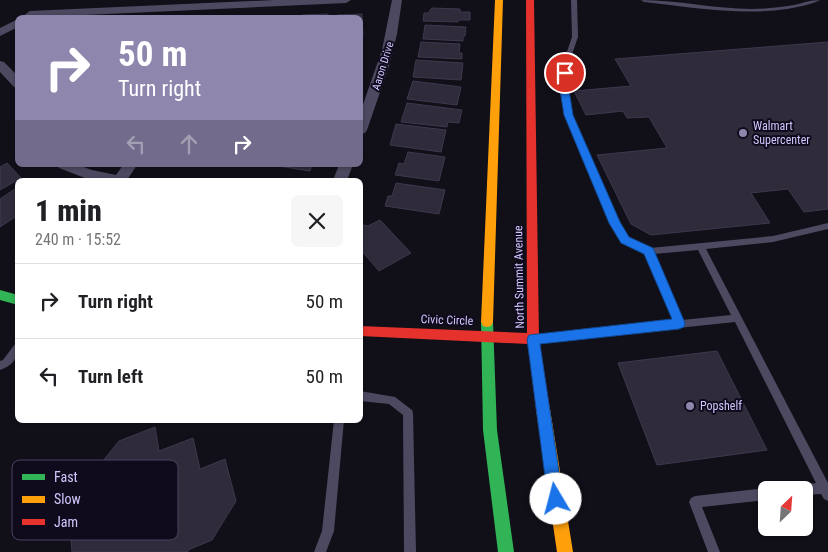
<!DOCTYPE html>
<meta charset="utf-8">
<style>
body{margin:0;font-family:"Roboto Condensed",sans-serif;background:#f6f6f6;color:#202124;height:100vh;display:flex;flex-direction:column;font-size:19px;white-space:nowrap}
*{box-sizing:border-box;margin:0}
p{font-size:16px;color:#757577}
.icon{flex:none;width:28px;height:28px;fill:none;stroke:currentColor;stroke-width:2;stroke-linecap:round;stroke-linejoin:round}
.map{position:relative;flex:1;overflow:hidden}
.side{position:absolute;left:15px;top:178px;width:348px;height:245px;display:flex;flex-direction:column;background:#fff;border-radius:8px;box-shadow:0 1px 4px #0004}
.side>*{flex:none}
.top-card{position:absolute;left:15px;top:15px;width:348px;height:152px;border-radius:8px;box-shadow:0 1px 4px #0004;background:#8f86ae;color:#fff;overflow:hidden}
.needle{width:32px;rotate:25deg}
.controls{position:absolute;left:758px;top:481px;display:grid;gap:10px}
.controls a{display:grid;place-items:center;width:55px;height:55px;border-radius:8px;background:#fff;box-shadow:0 1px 4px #0004;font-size:25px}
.pin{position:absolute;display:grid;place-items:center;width:42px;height:42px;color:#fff;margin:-21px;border:2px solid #fff;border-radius:50%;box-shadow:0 1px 5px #0007}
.me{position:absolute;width:55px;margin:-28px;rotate:352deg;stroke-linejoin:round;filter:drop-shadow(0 0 4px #0008)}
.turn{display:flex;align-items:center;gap:18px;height:105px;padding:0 20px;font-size:22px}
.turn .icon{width:65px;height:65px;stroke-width:2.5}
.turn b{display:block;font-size:35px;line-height:42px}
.lanes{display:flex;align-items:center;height:48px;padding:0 20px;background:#0003;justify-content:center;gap:25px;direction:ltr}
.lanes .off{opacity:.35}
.round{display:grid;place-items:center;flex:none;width:52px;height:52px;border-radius:8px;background:#f6f6f6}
.overview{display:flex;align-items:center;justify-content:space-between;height:85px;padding:0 20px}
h1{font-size:30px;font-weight:800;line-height:38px}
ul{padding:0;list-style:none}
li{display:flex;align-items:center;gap:15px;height:75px;padding:0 20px;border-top:1px solid #e0e0e0}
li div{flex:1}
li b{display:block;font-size:19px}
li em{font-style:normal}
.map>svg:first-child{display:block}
</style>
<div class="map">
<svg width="828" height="552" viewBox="0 0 828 552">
<rect width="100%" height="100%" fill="#110f18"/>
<path fill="#2f2b3b" stroke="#3e384e" d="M432 8 460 9V12H470V20H458V22L423 21 424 13H428Z
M328 14V18H302V15Z
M362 14 363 36H360V18H337V15Z
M425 25 466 27 465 36H463V41L423 39Z
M421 42 460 44 459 53H462V59L418 57Z
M828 42V209L804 212 788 189 751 193 770 223 651 235 631 224 597 155 667 148 649 117 627 118 623 111 586 115 574 91 631 86 615 59Z
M416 60 463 63 461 80 413 77Z
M413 81 461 87 457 105 407 99Z
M407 103 462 110 459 123 448 122 447 127 401 122Z
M396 124 446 130 441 152 390 145Z
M408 152 445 157 439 181 395 175 399 163 404 164Z
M7 163 21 178 0 190V167Z
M272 165H312L310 171Z
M396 183 445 190 439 214 385 206 388 196H392Z
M18 187V215L0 227V199Z
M380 220 411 253 379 271 360 249V227L364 225 368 226Z
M717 351 767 450 657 465 618 363Z
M155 427 159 451 193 438 200 469 225 459 236 501 212 540 188 550V552H72L69 516 90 506 86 482 119 441Z"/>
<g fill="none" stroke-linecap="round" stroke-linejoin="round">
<path fill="#4d4961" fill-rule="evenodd" d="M571 0H577L578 37 569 63 567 90 571 115 619 222 628 238 650 248 773 236 828 223V229L773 242 706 249 828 483V501L824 499 821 494 804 495V490H797L799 486 816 483 735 322 536 343 533 342 531 339 533 336 536 335 673 321 646 253 622 242 611 223 565 115 561 90 563 63 572 37ZM698 250 731 315 682 320 654 254Z
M641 0C678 0 715 9 752 9 766 9 780 7 794 5 803 3 810 0 820 0 811 5 797 7 787 9 739 16 691 7 644 2Z
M18 343C18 358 14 365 0 370V361L3 360 15 344Z
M360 391 395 397 412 410 413 413 416 552H404L403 415 389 404 360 401Z
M334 420H344L334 531 326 552H314L322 531Z
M766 488 770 490H766V500L702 507 720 552H708L689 502 691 498 695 496Z"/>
<path fill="#4d4961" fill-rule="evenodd" d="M274 0H351L346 3 20 18 30 11Z
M392 0H402L397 34 389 66 367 130 365 133 360 134V113L382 50Z
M18 19V27L0 36V28Z
M0 61 4 62 18 76V88L14 87 0 72Z
M57 165H78L92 170 116 175 123 165H137L127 180H90L59 168Z
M339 165H353L347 180H333Z"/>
<path fill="#30b455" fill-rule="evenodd" d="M0 290 18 295V305L0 300Z
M487 317 491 318 493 322 497 430 514 552H498L483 430 481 322 483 318Z"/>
<path fill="#ff9f0a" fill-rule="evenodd" d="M495 0H503L493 322 491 326 487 327 483 326 481 322Z
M543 403 548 405 550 409 573 552H557L536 409 538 405Z"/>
<path fill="#e5322d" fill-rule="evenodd" d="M526 0H534L539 339 550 409 548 413 543 415 538 413 536 409 528 344 360 336V326L527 333Z"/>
</g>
<path fill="#1a73e8" stroke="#114b97" d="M562 71 569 73V90L573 115 620 222 629 237 653 248 685 323 684 327 679 329 540 344 563 499 561 504 556 506 550 504 548 499 527 339 529 335 672 319 644 254 621 243 609 223 564 115 560 90Z"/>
<g fill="#8f86ae" stroke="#100b1c" stroke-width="2">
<circle cx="743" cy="133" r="5"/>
<circle cx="690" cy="406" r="5"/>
</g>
<g text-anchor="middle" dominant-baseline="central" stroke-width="4" stroke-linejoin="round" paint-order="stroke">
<g font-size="11" fill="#d3c6ff" stroke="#100b1c">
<text transform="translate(383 66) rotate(-73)">Aaron Drive</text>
</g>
<g font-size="12" fill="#d3c6ff" stroke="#100b1c" text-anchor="start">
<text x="753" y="126">Walmart<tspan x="753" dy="14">Supercenter</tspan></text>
<text x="700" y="406">Popshelf</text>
</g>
<g font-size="12" fill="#d3c6ff" stroke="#100b1c">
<text transform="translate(519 277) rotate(-91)">North Summit Avenue</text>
<text transform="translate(447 320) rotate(2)">Civic Circle</text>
</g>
</g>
<rect x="12" y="460" width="166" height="80" rx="8" fill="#100b1c" stroke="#4a4360" stroke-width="1"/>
<rect x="22" y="474" width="23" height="6" fill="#30b455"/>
<rect x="22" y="496" width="23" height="7" fill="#ff9f0a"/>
<rect x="22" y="519" width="23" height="6" fill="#e5322d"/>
<g font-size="14" fill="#d3c6ff">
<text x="54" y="482">Fast</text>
<text x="54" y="504">Slow</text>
<text x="54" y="527">Jam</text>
</g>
</svg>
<div class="controls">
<a><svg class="needle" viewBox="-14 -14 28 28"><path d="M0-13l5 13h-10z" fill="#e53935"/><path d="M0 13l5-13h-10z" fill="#757577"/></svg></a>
</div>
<div class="pin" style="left:565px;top:73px;background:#d93025"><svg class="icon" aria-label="arrive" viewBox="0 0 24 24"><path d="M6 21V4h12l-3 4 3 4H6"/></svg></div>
<svg class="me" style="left:556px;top:499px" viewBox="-20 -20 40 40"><circle r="19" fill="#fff"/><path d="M0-13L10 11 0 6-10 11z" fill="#1a73e8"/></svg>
<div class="top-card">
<div class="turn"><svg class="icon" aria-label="right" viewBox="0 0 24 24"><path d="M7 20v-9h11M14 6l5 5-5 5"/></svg><div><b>50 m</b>Turn right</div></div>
<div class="lanes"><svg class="icon off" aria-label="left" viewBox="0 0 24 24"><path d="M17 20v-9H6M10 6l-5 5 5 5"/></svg><svg class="icon off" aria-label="ahead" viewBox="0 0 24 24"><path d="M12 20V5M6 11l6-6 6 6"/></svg><svg class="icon" aria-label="right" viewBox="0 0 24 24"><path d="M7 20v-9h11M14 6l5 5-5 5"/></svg></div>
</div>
<section class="side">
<div class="overview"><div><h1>1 min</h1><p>240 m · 15:52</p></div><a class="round"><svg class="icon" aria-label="close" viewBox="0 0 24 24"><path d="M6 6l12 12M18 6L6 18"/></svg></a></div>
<ul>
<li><svg class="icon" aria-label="right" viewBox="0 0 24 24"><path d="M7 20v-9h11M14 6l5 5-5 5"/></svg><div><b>Turn right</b></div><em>50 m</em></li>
<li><svg class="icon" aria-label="left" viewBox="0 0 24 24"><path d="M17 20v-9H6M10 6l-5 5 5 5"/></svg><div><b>Turn left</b></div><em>50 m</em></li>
</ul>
</section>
</div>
